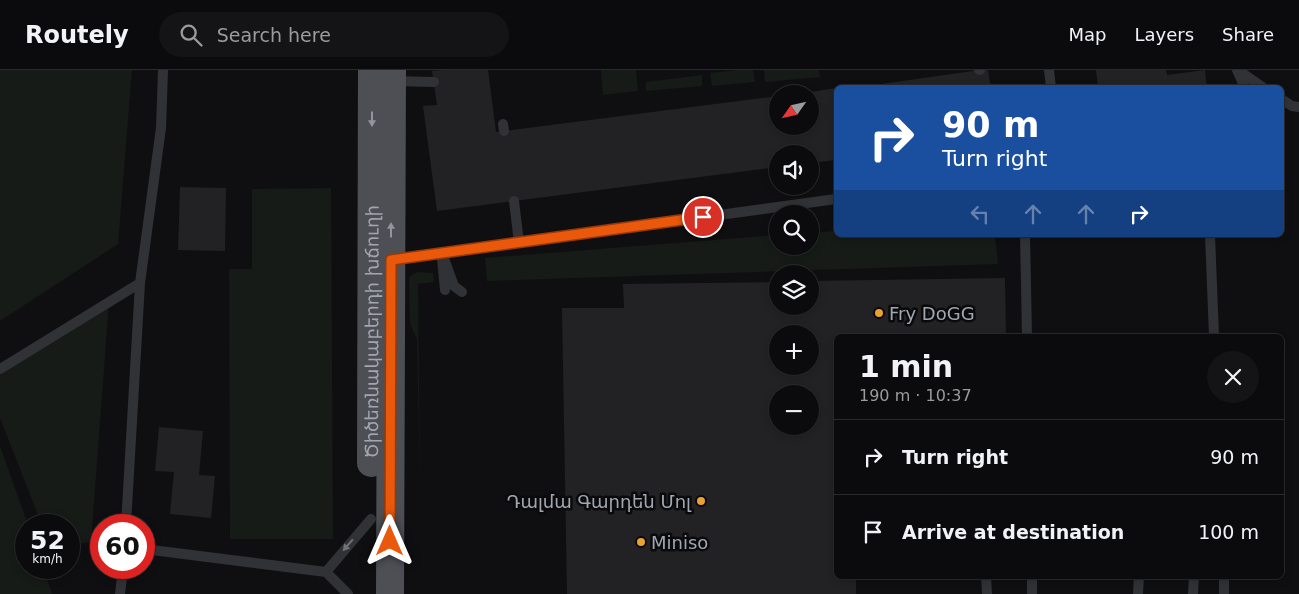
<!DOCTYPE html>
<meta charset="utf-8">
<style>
body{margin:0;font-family:"DejaVu Sans","Noto Sans Armenian",sans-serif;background:#141416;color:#f1f3f6;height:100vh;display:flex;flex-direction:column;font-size:19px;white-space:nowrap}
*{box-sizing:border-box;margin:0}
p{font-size:16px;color:#9a9b9d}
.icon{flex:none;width:28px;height:28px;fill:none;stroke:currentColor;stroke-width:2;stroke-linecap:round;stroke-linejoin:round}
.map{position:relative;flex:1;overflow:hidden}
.sheet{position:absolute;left:834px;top:264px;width:450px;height:245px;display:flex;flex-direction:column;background:#0b0b0d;border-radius:8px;box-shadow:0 2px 8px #0003,0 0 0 1px #2b2b2e}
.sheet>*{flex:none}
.banner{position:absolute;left:834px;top:15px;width:450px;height:152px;border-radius:8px;box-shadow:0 2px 8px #0003,0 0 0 1px #2b2b2e;background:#1a4fa0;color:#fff;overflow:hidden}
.needle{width:32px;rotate:236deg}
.tools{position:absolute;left:769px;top:15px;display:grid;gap:10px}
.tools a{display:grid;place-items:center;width:50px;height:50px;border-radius:50%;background:#0b0b0d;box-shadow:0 2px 8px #0003,0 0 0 1px #2b2b2e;font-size:25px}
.speed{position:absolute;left:15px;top:444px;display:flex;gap:10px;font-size:25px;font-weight:700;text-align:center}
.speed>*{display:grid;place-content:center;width:65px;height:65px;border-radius:50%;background:#0b0b0d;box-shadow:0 2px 8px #0003,0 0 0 1px #2b2b2e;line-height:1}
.speed small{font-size:12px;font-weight:400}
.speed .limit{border:8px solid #d22;background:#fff;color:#111}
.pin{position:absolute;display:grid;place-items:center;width:42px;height:42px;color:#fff;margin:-21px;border:2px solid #fff;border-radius:50%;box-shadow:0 1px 5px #0007}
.me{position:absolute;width:55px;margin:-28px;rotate:0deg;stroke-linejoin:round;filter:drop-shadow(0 0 4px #0008)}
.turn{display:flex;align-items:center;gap:18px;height:105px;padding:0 25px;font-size:22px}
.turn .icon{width:65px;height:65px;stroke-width:2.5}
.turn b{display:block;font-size:35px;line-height:42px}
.lanes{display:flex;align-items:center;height:48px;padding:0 25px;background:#0003;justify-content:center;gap:25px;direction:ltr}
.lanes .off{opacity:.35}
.round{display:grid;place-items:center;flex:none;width:52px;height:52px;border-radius:26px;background:#141416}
.headline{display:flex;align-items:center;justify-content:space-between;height:85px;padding:0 25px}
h1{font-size:30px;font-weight:800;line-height:38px}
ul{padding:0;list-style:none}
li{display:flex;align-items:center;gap:15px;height:75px;padding:0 25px;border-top:1px solid #2b2b2e}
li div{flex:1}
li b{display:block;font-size:19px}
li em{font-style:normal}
header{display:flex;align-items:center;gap:30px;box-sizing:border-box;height:70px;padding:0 25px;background:#0b0b0d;border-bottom:1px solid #2b2b2e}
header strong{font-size:24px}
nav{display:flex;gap:28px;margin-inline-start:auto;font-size:18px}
.search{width:350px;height:45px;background:#141416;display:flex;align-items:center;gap:12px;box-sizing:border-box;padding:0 18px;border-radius:28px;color:#9a9b9d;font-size:19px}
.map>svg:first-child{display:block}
</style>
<header>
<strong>Routely</strong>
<div class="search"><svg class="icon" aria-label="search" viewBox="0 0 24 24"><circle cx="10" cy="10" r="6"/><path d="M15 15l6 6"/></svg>Search here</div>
<nav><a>Map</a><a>Layers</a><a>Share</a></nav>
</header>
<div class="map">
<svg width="1299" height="524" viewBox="0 0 1299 524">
<rect width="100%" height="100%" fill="#0f0f11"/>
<path fill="#161b17" d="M0 0H132L118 174 0 251Z
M601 0H636L638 21 603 25Z
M740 0H753L755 12 712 16 710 3Z
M764 0H819L820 7 765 12Z
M702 5V16L646 21V12Z
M331 118 333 469H230L229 199H252V119Z
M836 161V165H995L998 194 487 211 485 188 777 165 778 176H810V163Z
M417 202 433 203 434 212 418 214 420 414 417 269 410 254 409 207Z
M109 232 91 472 69 475V455H42L0 348V304Z
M0 376 28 455 26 498H43L52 524H0Z"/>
<path fill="#222225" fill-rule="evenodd" d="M443 0H488L496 62 778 26V56H810V24L804 23 836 18V90L810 93V84H778V97L437 141 423 36 437 35 432 1Z
M980 0H988L991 18H853Z
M1096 0H1166L1167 5 1205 0 1207 18H1098Z
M180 117 226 118 225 181 178 180Z
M1005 208 1006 266H836V506H856V524H567L562 238H624L623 214 778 212V236H810V211ZM778 264H810V296H778ZM778 324H810V356H778Z
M159 357 203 361 199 405 215 406 211 448 170 444 174 402 155 401Z"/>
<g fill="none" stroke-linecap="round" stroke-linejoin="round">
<path stroke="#313235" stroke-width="10" d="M979 0H980
M1049 0 1051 18
M1237 0 1245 18
M1238 0 1264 18
M392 11 434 12
M1281 29 1292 36 1299 37
M503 54 504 61
M514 131 519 173
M1025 165 1027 266
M1210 165 1214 266
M442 183 454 216 462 222
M442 189 445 220
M391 190 836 129
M0 299 140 213
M126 455 140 213 161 58 163 0
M144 479 326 502 348 524
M326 502 371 449
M986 506 987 524
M1032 506V524
M1224 506V524
M120 524 123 498
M1138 524 1139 506
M1193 524 1194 506"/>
<g stroke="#4d4f54" stroke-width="28">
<path id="s1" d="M371 393 372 0"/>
<path d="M390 524 392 0"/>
</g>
</g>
<defs><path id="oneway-solid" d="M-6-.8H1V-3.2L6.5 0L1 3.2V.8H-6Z" transform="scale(1.25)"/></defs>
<g fill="#90959e">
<use href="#oneway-solid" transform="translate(372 49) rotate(90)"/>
<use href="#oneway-solid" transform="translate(391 160) rotate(-90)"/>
</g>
<use fill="#6f7279" href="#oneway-solid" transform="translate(348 475) rotate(131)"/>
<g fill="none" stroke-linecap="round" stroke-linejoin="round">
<g stroke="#983908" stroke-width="12">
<path id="route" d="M390 471 391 190 703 147"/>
</g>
<use href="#route" stroke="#ea580c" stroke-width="9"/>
</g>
<g fill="#e9a22f" stroke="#0a0a0c" stroke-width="2">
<circle cx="879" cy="243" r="5"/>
<circle cx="701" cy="431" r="5"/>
<circle cx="641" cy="472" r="5"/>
</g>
<g text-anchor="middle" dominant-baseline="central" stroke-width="5" stroke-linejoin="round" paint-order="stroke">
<g font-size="18" fill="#a1a7b1" stroke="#0a0a0c" text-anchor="start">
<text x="889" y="243">Fry DoGG</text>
<text x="691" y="431" text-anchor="end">Դալմա Գարդեն Մոլ</text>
<text x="651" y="472">Miniso</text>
</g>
<g font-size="18" fill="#a1a7b1" stroke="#0a0a0c">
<text stroke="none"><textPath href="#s1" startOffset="131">Ծիծեռնակաբերդի խճուղի</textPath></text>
</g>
</g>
</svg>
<div class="tools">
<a><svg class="needle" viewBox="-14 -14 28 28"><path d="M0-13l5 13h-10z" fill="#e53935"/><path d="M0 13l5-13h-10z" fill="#9a9b9d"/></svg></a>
<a><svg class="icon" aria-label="sound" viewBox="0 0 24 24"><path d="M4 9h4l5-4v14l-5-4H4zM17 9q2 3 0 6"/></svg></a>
<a><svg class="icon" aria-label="search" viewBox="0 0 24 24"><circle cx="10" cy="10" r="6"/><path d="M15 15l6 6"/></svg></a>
<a><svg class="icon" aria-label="layers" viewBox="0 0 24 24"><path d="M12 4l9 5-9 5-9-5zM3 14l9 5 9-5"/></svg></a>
<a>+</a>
<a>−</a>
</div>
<div class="speed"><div>52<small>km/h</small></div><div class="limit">60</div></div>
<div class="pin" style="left:703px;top:147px;background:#d93025"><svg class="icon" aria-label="arrive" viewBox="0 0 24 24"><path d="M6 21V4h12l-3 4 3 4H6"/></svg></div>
<svg class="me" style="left:390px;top:471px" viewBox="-20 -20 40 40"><path d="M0-17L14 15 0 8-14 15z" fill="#ea580c" stroke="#fff" stroke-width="4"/></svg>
<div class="banner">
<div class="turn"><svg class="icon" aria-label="right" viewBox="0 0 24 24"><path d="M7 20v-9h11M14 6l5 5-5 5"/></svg><div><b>90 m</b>Turn right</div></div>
<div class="lanes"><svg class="icon off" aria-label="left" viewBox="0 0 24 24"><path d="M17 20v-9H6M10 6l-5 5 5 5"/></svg><svg class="icon off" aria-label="ahead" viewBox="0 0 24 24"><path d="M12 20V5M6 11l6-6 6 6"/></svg><svg class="icon off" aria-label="ahead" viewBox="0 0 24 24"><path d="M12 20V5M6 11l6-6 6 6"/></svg><svg class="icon" aria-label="right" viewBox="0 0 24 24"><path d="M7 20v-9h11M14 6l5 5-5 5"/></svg></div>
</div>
<section class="sheet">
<div class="headline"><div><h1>1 min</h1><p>190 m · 10:37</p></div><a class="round"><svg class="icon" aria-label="close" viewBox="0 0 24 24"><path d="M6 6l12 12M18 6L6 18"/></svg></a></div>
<ul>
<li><svg class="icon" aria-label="right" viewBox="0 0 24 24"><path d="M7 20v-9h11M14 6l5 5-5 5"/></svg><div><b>Turn right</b></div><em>90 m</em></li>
<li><svg class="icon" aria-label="arrive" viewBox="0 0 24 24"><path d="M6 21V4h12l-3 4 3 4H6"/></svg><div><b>Arrive at destination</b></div><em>100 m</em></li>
</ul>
</section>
</div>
